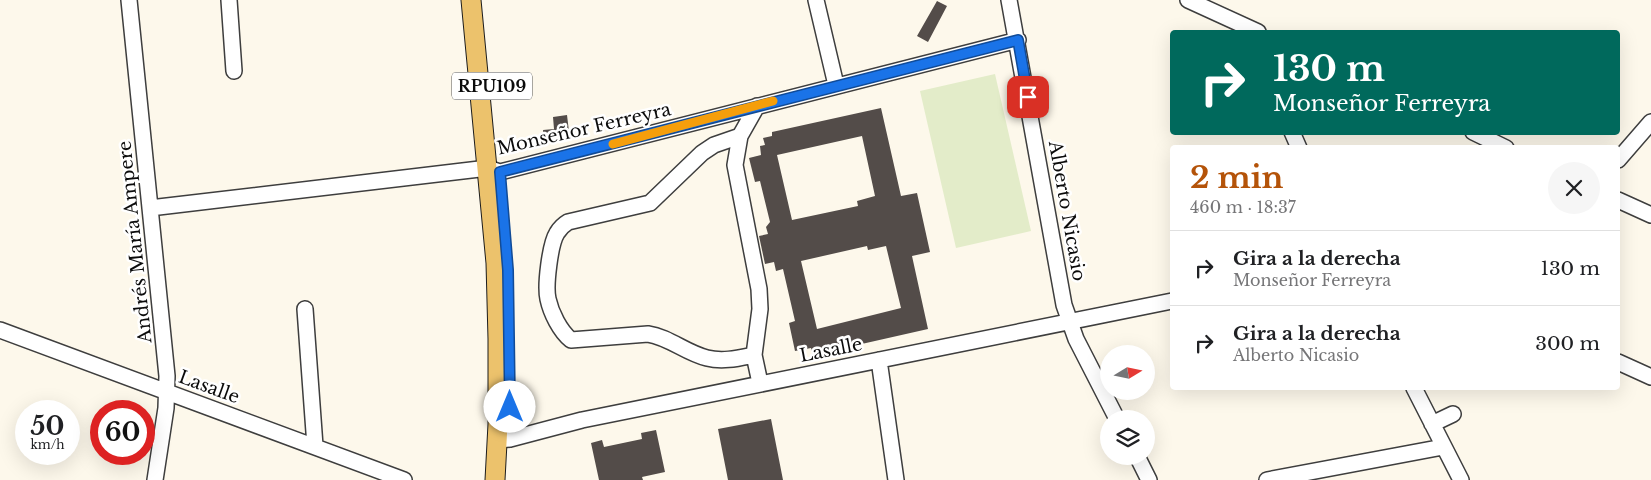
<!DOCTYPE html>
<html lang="es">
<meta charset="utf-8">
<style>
body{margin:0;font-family:"Libre Baskerville",serif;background:#f6f6f6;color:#202124;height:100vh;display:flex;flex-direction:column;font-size:19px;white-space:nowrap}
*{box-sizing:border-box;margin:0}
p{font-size:16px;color:#757577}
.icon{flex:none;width:28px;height:28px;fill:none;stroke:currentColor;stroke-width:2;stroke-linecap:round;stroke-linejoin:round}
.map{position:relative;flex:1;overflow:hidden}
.details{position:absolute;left:1170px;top:145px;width:450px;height:245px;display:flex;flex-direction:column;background:#fff;border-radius:5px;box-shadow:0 5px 20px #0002}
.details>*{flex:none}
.hud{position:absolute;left:1170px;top:30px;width:450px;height:105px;border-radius:5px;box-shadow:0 5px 20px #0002;background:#00695c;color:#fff;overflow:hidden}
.needle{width:32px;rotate:80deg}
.controls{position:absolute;left:1100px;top:345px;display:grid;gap:10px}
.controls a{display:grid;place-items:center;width:55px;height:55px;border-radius:50%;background:#fff;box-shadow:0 5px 20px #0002;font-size:25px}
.speed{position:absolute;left:15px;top:400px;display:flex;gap:10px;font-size:25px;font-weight:700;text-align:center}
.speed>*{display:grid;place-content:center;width:65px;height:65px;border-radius:50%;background:#fff;box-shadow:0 5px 20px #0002;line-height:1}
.speed small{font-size:12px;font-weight:400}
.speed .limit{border:8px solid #d22;background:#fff;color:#111}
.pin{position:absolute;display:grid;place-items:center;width:42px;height:42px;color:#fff;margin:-21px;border-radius:10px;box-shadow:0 2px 8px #0006}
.me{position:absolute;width:55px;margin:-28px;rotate:0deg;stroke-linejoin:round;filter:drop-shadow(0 0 4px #0008)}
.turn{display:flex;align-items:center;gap:18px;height:105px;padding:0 20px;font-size:22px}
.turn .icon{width:65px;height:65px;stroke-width:2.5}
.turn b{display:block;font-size:35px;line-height:42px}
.round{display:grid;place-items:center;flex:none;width:52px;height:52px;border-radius:26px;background:#f6f6f6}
.summary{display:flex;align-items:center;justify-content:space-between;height:85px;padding:0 20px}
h1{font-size:30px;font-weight:700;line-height:38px;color:#b45309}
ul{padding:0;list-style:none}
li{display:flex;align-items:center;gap:15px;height:75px;padding:0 20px;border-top:1px solid #e0e0e0}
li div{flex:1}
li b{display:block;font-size:19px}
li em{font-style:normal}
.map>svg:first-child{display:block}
</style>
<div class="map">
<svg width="1651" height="480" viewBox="0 0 1651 480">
<rect width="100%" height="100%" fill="#fdf8eb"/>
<path fill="#e3ecc9" d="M995 74 1031 231 956 248 920 91Z"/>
<path fill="#534c49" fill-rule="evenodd" d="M937 1 947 6 928 42 917 36Z
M881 108 901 196 917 193 930 252 912 256 928 329 813 355 811 348 795 351 789 323 795 321 783 269 776 271 774 262 765 264 759 236 768 234 766 227 770 222 760 181 755 182 749 158 761 155 760 146 765 145 763 138 772 136V132ZM862 136 875 196 857 201 858 206 792 220 777 155ZM867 246 868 250 886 246 901 308 817 329 801 261Z
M567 115 570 140 545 143 543 130 554 129 553 117Z
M771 419 783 480H728L718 429Z
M656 430 665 472 642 477 643 480H599L591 443 602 440 604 447 642 439 641 433Z"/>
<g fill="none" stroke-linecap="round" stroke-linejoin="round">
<g stroke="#3e3e3e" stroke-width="18">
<path id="minor" d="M129 0 167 376 166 408 155 480
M229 0 234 71
M816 0 836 85
M1009 0 1064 305 1076 339 1117 419
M1188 0 1258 32
M757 106 740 136 735 165 759 289 760 309 754 355 760 383
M1292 132 1299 148
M1473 132 1506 148
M740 136 714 145 702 153 650 203 568 222C563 225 560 228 557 233 550 244 545 286 548 299 551 313 560 331 571 340L648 334C669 337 686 353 707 358 723 362 739 358 754 355
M1618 160 1651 122
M1618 200 1651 215
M150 208 488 168 500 172 1018 40
M305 309 315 446
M0 330 404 480
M879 360 896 480
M1618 362 1651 377
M1414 388 1461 480
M1432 424 1453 414
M498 440 510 439 582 420 1172 301
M1137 456 1149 480
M1267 480 1443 447"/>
</g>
<g stroke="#1c1c1c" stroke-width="21">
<path id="major" d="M471 0 496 263 498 339V424L495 480"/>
</g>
<use href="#minor" stroke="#fff" stroke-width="15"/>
<use href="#major" stroke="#ecc26c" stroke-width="19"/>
</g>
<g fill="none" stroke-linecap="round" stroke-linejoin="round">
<g stroke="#114b97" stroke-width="12">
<path id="route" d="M510 407 508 270 500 172 1018 40 1028 97"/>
</g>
<use href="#route" stroke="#1a73e8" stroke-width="9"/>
<path stroke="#f59e0b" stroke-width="9" d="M613 144 773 101"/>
</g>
<g text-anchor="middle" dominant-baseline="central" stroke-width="5" stroke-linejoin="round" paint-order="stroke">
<rect fill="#fff" stroke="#545454" stroke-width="1" x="452" y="72.5" width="80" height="27" rx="4"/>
<g font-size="16" font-weight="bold" fill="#0b0b0b">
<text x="492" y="86">RPU109</text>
</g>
<g font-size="18" fill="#0b0b0b" stroke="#fff">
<text transform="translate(584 129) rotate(-13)">Monseñor Ferreyra</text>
<text transform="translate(1067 211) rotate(80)">Alberto Nicasio</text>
<text transform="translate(135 242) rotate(-96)">Andrés María Ampere</text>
<text transform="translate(831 350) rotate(-11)">Lasalle</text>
<text transform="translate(209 387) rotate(20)">Lasalle</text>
</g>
</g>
</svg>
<div class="controls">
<a><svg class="needle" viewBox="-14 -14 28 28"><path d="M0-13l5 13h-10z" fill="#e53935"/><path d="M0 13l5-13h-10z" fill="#757577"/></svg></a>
<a><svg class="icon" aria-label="layers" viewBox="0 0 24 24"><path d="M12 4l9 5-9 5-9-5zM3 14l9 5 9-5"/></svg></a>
</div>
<div class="speed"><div>50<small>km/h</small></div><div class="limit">60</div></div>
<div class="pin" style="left:1028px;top:97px;background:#d93025"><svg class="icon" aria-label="arrive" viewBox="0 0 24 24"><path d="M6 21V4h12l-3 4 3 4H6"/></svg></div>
<svg class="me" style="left:510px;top:407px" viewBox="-20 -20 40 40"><circle r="19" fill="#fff"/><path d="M0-13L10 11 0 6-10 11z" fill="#1a73e8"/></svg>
<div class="hud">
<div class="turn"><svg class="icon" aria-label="right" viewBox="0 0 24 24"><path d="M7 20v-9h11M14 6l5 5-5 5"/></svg><div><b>130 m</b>Monseñor Ferreyra</div></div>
</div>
<section class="details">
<div class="summary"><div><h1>2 min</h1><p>460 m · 18:37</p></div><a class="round"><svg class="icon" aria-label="close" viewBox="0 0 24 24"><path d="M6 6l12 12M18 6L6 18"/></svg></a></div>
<ul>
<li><svg class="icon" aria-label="right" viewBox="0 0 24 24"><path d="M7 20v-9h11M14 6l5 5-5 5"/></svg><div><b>Gira a la derecha</b><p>Monseñor Ferreyra</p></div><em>130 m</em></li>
<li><svg class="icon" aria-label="right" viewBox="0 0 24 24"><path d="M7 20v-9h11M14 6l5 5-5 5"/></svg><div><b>Gira a la derecha</b><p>Alberto Nicasio</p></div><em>300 m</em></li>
</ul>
</section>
</div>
